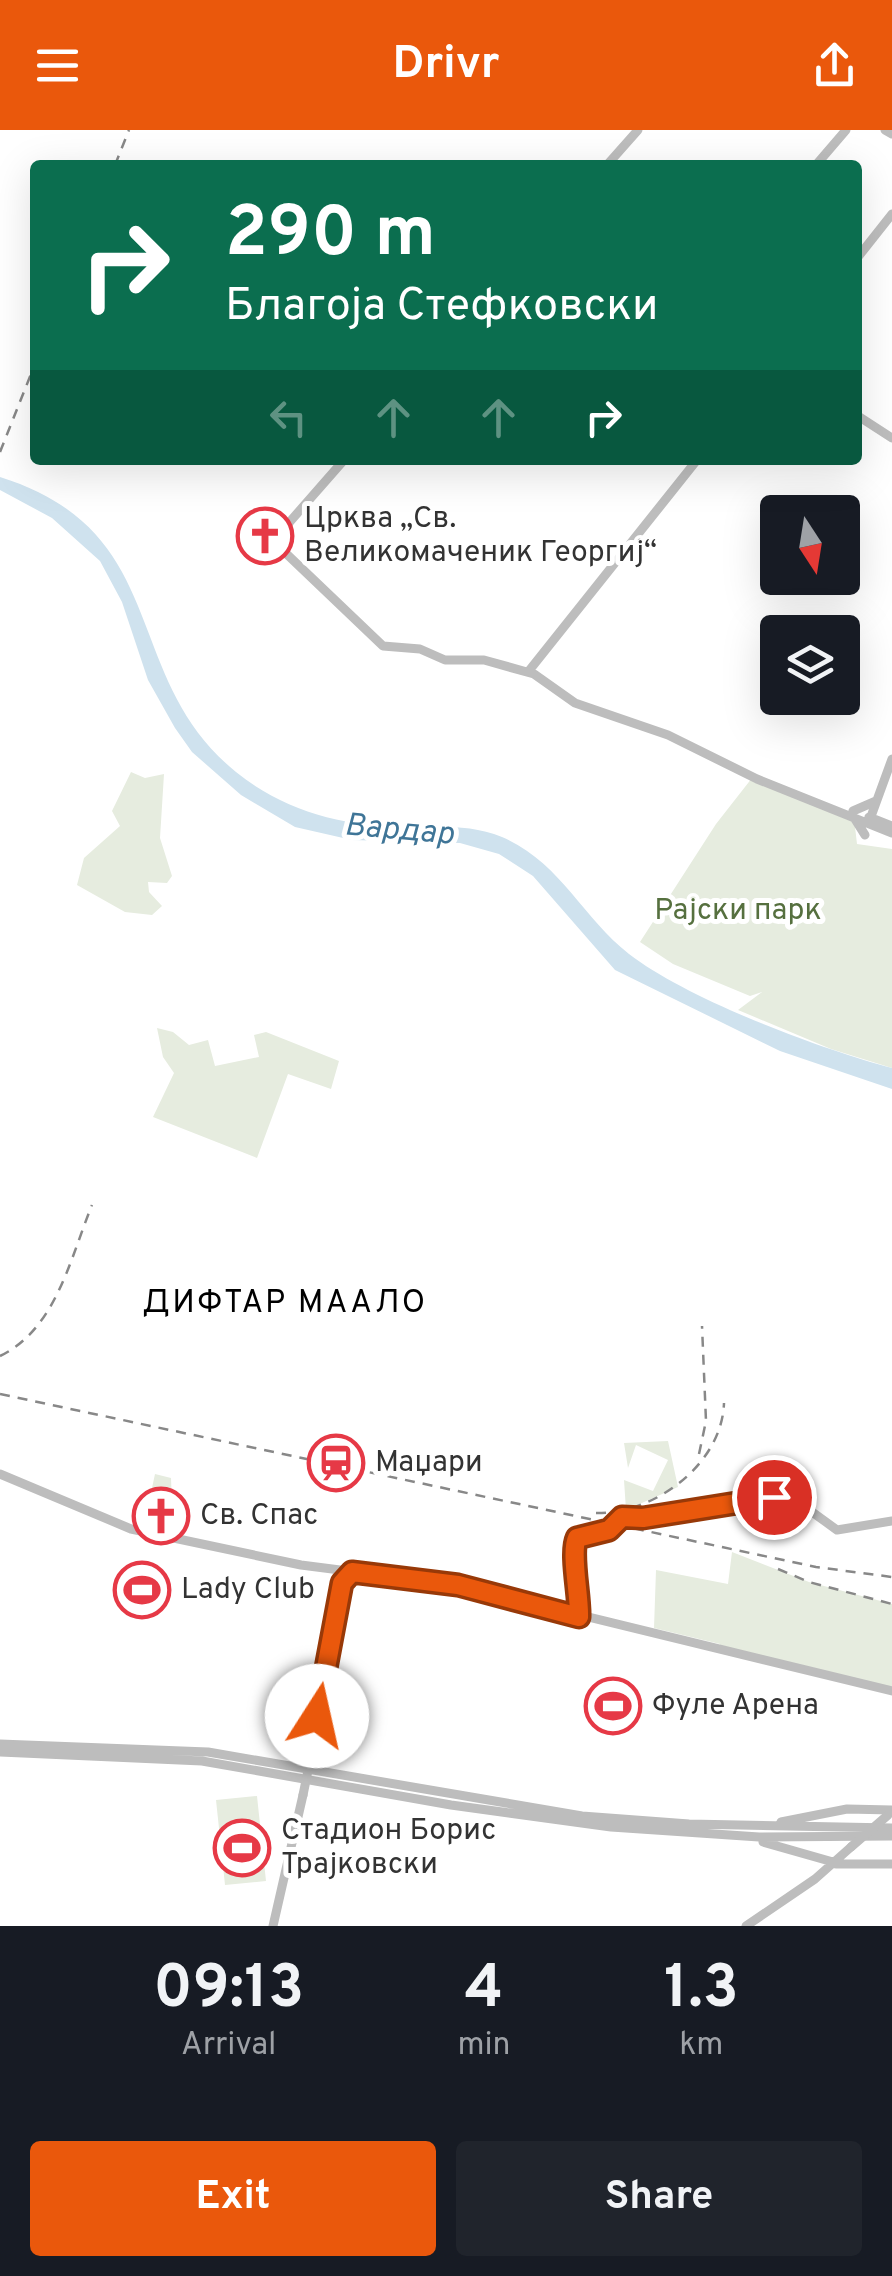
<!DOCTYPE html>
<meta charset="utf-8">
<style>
body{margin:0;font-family:Overpass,sans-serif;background:#20242c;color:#f1f3f6;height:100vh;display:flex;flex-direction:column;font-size:38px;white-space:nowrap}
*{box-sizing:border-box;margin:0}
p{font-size:32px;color:#9ea1a6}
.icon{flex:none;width:55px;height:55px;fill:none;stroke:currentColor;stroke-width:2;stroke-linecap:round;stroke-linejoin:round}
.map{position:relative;height:1796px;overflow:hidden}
.side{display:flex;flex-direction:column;background:#171b24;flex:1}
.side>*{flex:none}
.top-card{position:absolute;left:30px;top:30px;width:832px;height:305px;border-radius:10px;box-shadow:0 10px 40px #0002;background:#0b6e4f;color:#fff;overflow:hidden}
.needle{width:65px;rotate:168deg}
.fabs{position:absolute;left:760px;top:365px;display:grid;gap:20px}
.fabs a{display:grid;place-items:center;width:100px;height:100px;border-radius:10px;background:#171b24;box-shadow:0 10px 40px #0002;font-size:50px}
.pin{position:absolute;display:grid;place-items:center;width:85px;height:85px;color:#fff;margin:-42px;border:5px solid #fff;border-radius:50%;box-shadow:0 2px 10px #0007}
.me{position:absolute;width:110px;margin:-55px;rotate:10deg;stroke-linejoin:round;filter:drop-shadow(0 0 8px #0008)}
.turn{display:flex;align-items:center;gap:35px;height:210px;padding:0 30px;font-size:45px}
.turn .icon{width:130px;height:130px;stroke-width:2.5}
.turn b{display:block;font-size:70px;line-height:85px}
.lanes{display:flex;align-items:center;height:95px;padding:0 30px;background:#0003;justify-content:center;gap:50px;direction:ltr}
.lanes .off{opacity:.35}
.eta{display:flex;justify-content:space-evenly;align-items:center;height:170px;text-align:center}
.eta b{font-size:60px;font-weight:700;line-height:70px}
.cta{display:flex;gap:20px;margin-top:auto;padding:20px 30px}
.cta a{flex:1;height:115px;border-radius:10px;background:#ea580c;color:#fff;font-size:40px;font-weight:700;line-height:115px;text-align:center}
.cta a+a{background:#20242c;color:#f1f3f6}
header{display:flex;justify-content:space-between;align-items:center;height:130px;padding:0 30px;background:#ea580c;color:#fff;font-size:45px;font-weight:700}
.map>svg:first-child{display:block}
</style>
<header><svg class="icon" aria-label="menu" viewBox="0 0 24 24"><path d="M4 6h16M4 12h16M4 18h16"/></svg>Drivr<svg class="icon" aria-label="share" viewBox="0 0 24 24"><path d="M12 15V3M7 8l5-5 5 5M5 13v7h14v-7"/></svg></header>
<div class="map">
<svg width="892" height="1796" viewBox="0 0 892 1796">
<rect width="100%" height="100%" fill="#fff"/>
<path fill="#e6ecdf" d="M131 642 145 648 164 644 160 708 172 746 167 753 148 752 149 762 162 776 152 785 125 782 77 755 84 728 120 696 112 681Z
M752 648 854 688 857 714 892 719V938L831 919 738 880 762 862 750 866 673 834 640 812 716 694Z
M157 898 173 902 189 915 208 910 215 936 259 927 254 905 266 902 339 931 331 959 288 944 257 1028 153 987 174 943 163 927Z
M668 1311 678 1357 626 1380 624 1350 653 1361 668 1330 636 1315 628 1338 624 1313Z
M155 1344 171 1348 173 1400 144 1395Z
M732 1422 809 1452 892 1474V1560L720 1520V1514L654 1498 656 1440 728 1454Z
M257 1666 266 1751 225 1755 216 1670Z"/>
<path fill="#cfe2ee" d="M0 347C175 402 118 546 236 642 284 681 345 697 406 697 439 697 471 694 502 707 560 732 582 787 629 824 687 869 820 919 892 938V959L780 921 615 840 533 746 499 724 460 713 352 710 295 697 241 665 192 622 175 598 148 550 122 472 100 431 52 388 0 360Z"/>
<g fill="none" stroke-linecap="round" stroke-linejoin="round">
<path stroke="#bdbdbd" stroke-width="9" d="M885 0 892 4
M607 35 638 0
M816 35 846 0
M858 127 892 84
M858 286 892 308
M344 330 273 411 383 516 420 519 445 530H484L534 544 575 573 668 605 757 649 892 703
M528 542 697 330
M853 681 876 671
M869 687 892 696
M855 689 865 705
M869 692 892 629
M0 1344 131 1399 301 1435 457 1455 892 1561
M579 1487 575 1412 609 1400 623 1387 643 1388 774 1367 801 1374 837 1400 892 1391
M0 1614 208 1622 582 1686 689 1694 892 1698
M312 1621 343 1441
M0 1622 202 1631 451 1675 611 1697 759 1707 892 1706
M781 1692 847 1679 892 1680
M763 1712 840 1734
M836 1734H892
M273 1796 303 1665
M746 1796 815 1749 851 1717"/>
<path stroke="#888" stroke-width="2.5" stroke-dasharray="10 8" stroke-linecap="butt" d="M115 35 129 0
M0 322 35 234
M0 1226C56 1199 70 1129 92 1075
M0 1264 816 1437 892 1447
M699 1324 706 1291 702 1196
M596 1383C655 1384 722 1334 724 1273
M778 1439 809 1452 892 1474"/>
<path stroke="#bdbdbd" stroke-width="9" d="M303 1665 312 1621
M851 1717 888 1685"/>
</g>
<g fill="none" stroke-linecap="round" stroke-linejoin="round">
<g stroke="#983908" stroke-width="25">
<path id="route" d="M317 1586 342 1453 352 1442 458 1455 579 1487C580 1467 570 1423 577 1408L609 1400 622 1387 643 1388 774 1367"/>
</g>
<use href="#route" stroke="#ea580c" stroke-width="18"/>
</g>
<defs>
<g id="church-ring" transform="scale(2.875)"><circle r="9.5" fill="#fff" stroke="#e63946" stroke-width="1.5"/><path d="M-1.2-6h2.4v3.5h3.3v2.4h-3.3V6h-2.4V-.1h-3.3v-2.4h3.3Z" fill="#e63946"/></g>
<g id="station-ring" transform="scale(2.875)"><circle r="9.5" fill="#fff" stroke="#e63946" stroke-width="1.5"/><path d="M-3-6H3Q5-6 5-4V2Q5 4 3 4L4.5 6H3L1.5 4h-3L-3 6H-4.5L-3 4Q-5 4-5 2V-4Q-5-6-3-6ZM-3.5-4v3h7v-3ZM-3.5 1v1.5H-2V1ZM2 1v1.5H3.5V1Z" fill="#e63946"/></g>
<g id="stadium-ring" transform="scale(2.875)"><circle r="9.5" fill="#fff" stroke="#e63946" stroke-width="1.5"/><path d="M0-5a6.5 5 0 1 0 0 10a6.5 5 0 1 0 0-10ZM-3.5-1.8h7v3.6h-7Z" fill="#e63946"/></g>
</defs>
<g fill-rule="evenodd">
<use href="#church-ring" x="265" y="406"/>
<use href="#station-ring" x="336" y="1333"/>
<use href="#church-ring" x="161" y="1386"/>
<use href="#stadium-ring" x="142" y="1460"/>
<use href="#stadium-ring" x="613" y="1576"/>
<use href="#stadium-ring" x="242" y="1718"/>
</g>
<g text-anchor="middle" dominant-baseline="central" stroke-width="10" stroke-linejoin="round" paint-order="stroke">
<g font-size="30" fill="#333" stroke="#fff" text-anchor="start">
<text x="304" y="389">Црква „Св.<tspan x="304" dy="34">Великомаченик Георгиј“</tspan></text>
<text x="375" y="1333">Маџари</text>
<text x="200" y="1386">Св. Спас</text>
<text x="181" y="1460">Lady Club</text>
<text x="652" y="1576">Фуле Арена</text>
<text x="281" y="1701">Стадион Борис<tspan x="281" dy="34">Трајковски</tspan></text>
</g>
<g font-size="30" fill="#56703f" stroke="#fff">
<text x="738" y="781">Рајски парк</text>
</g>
<g font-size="32" font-style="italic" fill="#3f7597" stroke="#fff">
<text transform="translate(399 701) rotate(5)">Вардар</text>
</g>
<g font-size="32" letter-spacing="2.5" fill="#000" stroke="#fff">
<text x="285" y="1174">ДИФТАР МААЛО</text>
</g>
</g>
</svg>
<div class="fabs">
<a><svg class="needle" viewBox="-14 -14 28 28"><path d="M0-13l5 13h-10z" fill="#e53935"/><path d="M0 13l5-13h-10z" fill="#9ea1a6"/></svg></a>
<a><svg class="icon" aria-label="layers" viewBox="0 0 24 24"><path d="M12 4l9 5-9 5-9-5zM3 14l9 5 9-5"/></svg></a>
</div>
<div class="pin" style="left:774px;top:1367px;background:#d93025"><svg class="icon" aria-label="arrive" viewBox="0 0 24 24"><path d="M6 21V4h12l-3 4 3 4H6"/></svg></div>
<svg class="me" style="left:317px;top:1586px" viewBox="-20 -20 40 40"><circle r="19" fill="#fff"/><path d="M0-13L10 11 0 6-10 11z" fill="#ea580c"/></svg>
<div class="top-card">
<div class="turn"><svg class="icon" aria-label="right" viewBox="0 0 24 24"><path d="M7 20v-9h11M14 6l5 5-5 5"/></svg><div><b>290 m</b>Благоја Стефковски</div></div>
<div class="lanes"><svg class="icon off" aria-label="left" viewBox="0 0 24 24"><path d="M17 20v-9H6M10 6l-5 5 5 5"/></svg><svg class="icon off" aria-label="ahead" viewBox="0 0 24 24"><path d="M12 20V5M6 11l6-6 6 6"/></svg><svg class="icon off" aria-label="ahead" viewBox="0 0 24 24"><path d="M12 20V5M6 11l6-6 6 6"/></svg><svg class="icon" aria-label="right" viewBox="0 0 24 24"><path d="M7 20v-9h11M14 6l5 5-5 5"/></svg></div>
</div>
</div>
<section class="side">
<div class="eta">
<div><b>09:13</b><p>Arrival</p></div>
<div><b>4</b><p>min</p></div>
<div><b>1.3</b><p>km</p></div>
</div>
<div class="cta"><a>Exit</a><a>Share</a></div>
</section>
